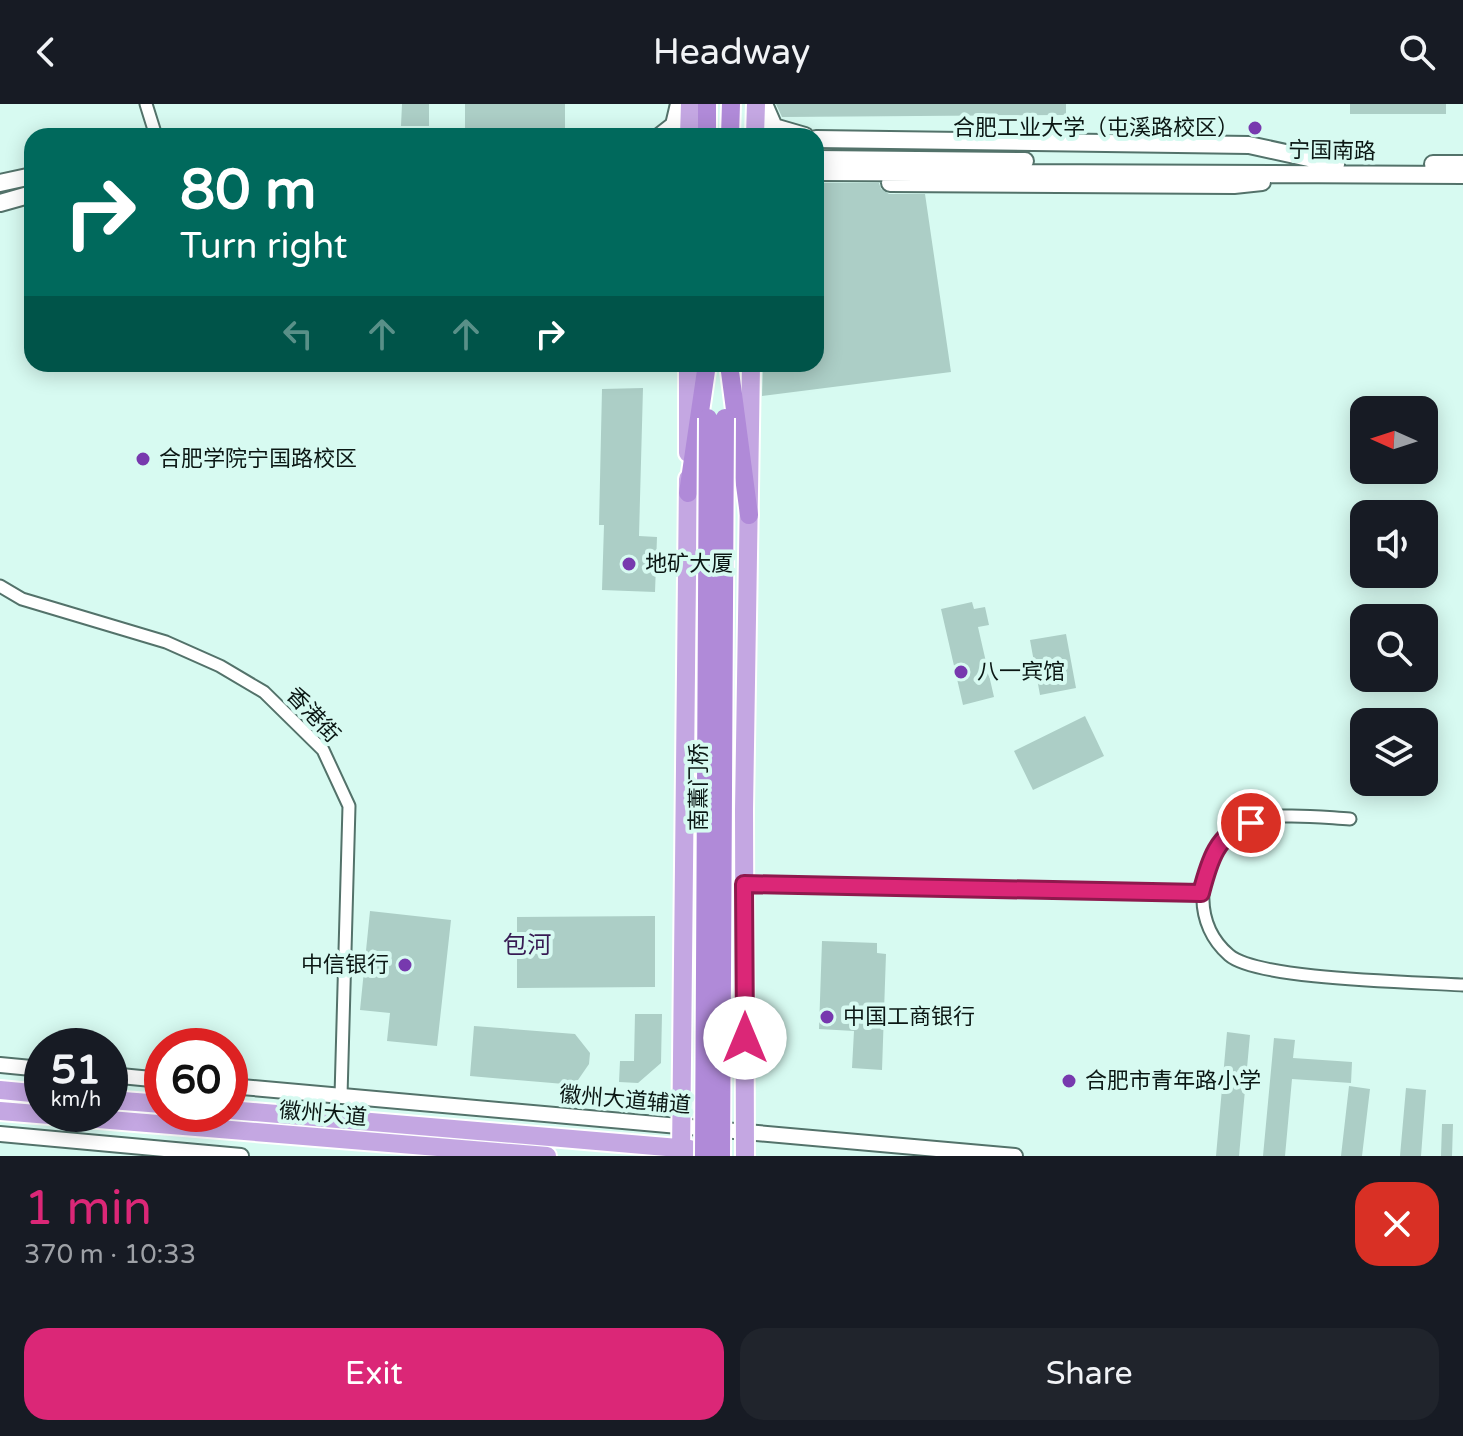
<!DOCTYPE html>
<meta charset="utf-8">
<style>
body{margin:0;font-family:"Varela Round","Noto Sans SC",sans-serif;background:#20242c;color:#f1f3f6;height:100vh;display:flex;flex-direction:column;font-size:30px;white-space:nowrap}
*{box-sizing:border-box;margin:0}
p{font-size:26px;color:#9ea1a6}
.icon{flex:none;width:44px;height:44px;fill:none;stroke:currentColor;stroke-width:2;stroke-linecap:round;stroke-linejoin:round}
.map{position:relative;height:1052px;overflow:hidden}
.panel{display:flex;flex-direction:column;background:#171b24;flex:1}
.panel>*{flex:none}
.hud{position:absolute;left:24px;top:24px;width:800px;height:244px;border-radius:24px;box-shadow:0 4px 20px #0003;background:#00695c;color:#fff;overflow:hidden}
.needle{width:52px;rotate:273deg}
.fabs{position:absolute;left:1350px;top:292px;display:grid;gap:16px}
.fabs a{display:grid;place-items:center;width:88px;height:88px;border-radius:16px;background:#171b24;box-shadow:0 4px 20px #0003;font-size:40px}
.speed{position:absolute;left:24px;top:924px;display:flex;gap:16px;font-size:40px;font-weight:700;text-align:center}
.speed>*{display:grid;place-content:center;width:104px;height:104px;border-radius:50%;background:#171b24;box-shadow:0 4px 20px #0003;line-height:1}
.speed small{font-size:20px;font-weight:400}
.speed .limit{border:12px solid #d22;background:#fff;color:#111}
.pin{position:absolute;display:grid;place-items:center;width:68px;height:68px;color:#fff;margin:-34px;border:4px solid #fff;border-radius:50%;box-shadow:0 2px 8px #0007}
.me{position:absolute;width:88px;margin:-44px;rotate:0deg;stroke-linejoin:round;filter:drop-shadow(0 0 6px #0008)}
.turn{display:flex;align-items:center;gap:28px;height:168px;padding:0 24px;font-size:36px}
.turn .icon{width:104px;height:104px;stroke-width:2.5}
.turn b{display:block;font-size:56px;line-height:68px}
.lanes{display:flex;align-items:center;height:76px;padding:0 24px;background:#0003;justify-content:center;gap:40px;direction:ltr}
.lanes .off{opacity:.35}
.round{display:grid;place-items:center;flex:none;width:84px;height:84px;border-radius:24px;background:#20242c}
.head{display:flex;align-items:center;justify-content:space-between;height:136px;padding:0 24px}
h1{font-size:48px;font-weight:600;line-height:60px;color:#db2777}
.action{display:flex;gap:16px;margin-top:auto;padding:16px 24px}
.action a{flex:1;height:92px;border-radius:24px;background:#db2777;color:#fff;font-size:32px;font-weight:600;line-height:92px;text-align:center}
.action a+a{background:#20242c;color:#f1f3f6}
header{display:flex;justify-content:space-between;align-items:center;height:104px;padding:0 24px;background:#171b24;font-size:36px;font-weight:600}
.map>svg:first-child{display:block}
</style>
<header><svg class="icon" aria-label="back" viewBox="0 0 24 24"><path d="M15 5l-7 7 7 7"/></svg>Headway<svg class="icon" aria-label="search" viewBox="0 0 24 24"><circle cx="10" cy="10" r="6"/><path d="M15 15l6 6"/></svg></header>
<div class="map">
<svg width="1463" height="1052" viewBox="0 0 1463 1052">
<rect width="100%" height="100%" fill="#d7faf1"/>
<path fill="#accec6" d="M402 0H429V22H401Z
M465 0H565V25L465 24Z
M776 0H1066V11L782 13Z
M1350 0H1446V10H1350Z
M816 79H879L881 85 889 90H925L951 268 762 292 763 260H816Z
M643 284 639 432 657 433 655 488 602 486 604 421H599L602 285Z
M972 498 974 505 985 503 989 521 978 523 994 593 963 601 941 505Z
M1066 530 1076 584 1040 591 1030 536Z
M1085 612 1104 652 1033 686 1014 647Z
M370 807 451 816 437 942 387 937 390 909 360 906Z
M655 812V883L517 884V813Z
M822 837 877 839V849L886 850 882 966 852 964 854 927 819 925Z
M635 910H662L661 959 638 979 619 978 620 957H634Z
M474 922 575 930 590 949 589 960 578 976 564 980 470 972Z
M1227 928 1250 931 1239 1052H1216Z
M1274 934 1295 936 1293 954 1352 958 1351 979 1292 975 1285 1052H1263Z
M1349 982 1370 985 1362 1052H1341Z
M1406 984 1426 986 1421 1052H1400Z
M1442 1020H1453L1452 1052H1441Z"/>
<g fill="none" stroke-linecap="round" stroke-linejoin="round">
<g stroke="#53726a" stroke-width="15">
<path id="minor" d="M146 0 156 32
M0 482 22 495 166 538 220 562 264 588 323 646 349 702 341 992
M1350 715C1315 713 1268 706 1236 723 1231 726 1227 732 1224 737 1196 769 1194 821 1229 851 1257 876 1419 878 1463 881
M744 780 1201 789"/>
</g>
<g stroke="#53726a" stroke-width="18">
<path id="tertiary" d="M0 961 42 965
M110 971 162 976
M230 982 1015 1052
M0 1030 241 1052"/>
</g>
<g stroke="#53726a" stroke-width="20">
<path id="secondary" d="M764 0 774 23 805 32
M660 32 674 21 679 0
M816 35 1249 41 1336 60
M816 55 1025 57
M1433 60H1463
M816 68 1463 71
M0 79 32 72
M890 79 1234 81 1262 78
M0 99 32 90"/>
</g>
<g stroke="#fff" stroke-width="22">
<path id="primary" d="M689 32 690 0
M755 32 756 0
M688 349V260
M0 986 42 990
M110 996 162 1000
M230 1006 690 1045
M0 1007 547 1052
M681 1052 688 375
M745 1052 744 706 751 260"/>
</g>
<g stroke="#fff" stroke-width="22">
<path id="trunk" d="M707 0V32
M730 32 731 0
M729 260 749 411
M688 389 707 260"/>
</g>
<use href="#minor" stroke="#fff" stroke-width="11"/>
<use href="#tertiary" stroke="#fff" stroke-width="14"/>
<use href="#secondary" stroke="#fff" stroke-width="16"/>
<use href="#primary" stroke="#c4a7e2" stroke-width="18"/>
<use href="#trunk" stroke="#b08ad8" stroke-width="18"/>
<g stroke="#fff" stroke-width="22" stroke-linecap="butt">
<path id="trunk-bridge" d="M704 1052 708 314
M721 1052 725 314"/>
</g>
<use href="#trunk-bridge" stroke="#b08ad8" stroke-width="18"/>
</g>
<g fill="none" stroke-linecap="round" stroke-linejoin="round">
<g stroke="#8e194d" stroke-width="20">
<path id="route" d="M745 934 744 780 1201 789C1209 758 1217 728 1251 719"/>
</g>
<use href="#route" stroke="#db2777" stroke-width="14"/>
</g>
<g fill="#7739ae" stroke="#d7faf1" stroke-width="3">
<circle cx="1255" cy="24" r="8"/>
<circle cx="143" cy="355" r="8"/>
<circle cx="629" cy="460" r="8"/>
<circle cx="961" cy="568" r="8"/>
<circle cx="405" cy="861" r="8"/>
<circle cx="827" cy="913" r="8"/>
<circle cx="1069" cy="977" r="8"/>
</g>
<g text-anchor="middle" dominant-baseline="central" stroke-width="8" stroke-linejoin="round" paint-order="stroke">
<g font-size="22" fill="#0b1714" stroke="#d7faf1" text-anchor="start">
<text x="1239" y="24" text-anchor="end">合肥工业大学（屯溪路校区）</text>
<text x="159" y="355">合肥学院宁国路校区</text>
<text x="645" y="460">地矿大厦</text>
<text x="977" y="568">八一宾馆</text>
<text x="389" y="861" text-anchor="end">中信银行</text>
<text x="843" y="913">中国工商银行</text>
<text x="1085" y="977">合肥市青年路小学</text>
</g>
<g font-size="22" fill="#0b1714" stroke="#d7faf1">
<text transform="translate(1332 47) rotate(1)">宁国南路</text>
<text transform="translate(313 611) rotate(47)">香港街</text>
<text transform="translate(699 683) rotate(-90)">南薰门桥</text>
<text transform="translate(625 996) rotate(5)">徽州大道辅道</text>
<text transform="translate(323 1010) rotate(5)">徽州大道</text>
</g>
<g font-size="24" fill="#371a53" stroke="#d7faf1">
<text x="527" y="841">包河</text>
</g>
</g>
</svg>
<div class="fabs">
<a><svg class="needle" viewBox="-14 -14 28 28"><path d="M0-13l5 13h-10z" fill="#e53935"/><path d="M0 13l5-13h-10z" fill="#9ea1a6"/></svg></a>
<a><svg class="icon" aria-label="sound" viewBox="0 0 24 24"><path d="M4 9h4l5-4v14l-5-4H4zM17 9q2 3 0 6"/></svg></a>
<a><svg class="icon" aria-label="search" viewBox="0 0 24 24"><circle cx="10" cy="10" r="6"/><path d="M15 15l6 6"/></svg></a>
<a><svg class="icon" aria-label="layers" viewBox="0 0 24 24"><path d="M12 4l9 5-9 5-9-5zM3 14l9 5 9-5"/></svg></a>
</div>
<div class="speed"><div>51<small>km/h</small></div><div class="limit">60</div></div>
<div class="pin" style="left:1251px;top:719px;background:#d93025"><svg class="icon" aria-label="arrive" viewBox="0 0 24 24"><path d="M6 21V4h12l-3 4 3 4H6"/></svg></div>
<svg class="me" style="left:745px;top:934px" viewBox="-20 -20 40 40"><circle r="19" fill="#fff"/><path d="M0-13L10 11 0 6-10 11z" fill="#db2777"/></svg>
<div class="hud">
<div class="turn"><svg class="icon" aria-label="right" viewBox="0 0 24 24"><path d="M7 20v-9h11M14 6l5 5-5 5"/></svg><div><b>80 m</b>Turn right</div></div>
<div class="lanes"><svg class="icon off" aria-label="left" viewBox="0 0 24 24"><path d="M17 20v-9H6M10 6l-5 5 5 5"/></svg><svg class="icon off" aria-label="ahead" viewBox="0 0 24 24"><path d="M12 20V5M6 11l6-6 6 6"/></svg><svg class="icon off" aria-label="ahead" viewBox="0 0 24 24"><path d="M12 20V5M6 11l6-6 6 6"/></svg><svg class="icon" aria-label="right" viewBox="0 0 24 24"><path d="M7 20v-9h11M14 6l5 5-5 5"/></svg></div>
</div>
</div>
<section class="panel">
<div class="head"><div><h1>1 min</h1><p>370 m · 10:33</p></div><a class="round" style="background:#d93025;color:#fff"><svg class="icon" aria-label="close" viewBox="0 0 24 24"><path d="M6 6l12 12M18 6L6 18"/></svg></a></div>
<div class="action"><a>Exit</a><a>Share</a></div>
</section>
